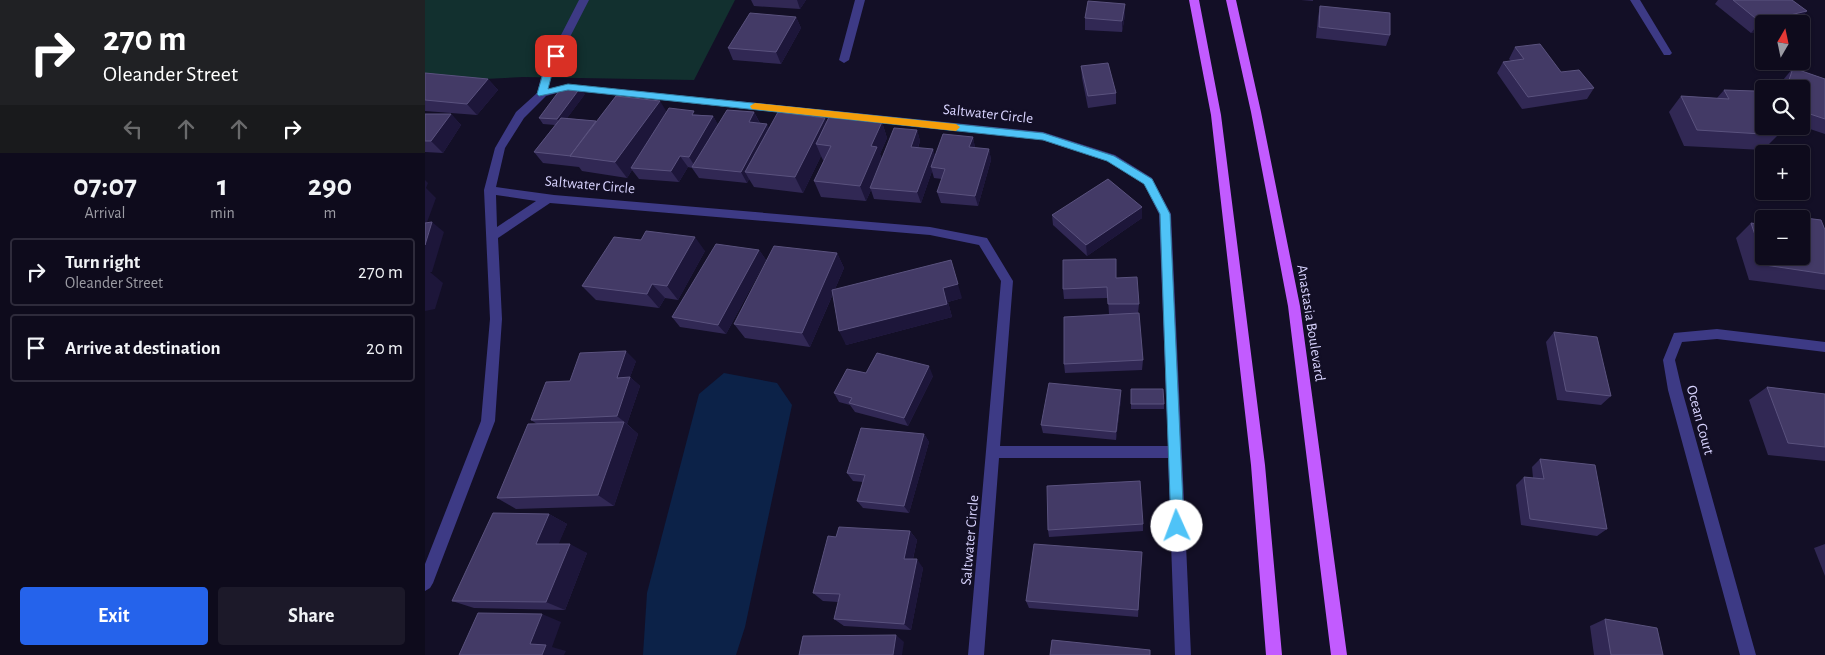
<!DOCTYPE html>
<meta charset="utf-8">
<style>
body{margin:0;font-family:"Alegreya Sans",sans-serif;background:#1c1929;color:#f1f3f6;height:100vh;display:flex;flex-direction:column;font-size:19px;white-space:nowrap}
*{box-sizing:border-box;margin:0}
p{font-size:16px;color:#9b9ba3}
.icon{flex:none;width:28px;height:28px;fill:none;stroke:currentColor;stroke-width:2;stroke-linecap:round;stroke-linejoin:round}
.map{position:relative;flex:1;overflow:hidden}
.side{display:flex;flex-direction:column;background:#0e0b1c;width:425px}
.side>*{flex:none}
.banner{background:#202124;color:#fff;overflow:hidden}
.needle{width:32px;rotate:9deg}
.controls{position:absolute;left:1330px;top:15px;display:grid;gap:10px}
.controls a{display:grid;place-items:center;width:55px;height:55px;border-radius:5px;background:#0e0b1c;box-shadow:0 1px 4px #0004,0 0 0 1px #2e2b3b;font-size:25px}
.pin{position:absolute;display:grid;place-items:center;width:42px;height:42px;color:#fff;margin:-21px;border-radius:10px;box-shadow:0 2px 8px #0006}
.me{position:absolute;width:55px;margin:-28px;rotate:358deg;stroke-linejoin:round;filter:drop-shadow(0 0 4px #0008)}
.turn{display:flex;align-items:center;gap:18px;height:105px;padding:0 20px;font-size:22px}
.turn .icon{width:65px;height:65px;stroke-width:2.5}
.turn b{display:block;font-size:35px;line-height:42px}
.lanes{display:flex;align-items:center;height:48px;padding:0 20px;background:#0003;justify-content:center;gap:25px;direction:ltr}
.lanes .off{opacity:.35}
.eta{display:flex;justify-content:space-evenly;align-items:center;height:85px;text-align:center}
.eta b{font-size:30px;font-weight:600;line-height:35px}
.button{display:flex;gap:10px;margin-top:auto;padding:10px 20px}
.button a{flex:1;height:58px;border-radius:5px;background:#2563eb;color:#fff;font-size:20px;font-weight:600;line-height:58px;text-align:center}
.button a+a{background:#1c1929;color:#f1f3f6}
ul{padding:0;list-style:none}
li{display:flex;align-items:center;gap:15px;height:68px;margin:0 10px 8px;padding:0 10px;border:2px solid #2e2b3b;border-radius:5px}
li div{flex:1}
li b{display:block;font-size:19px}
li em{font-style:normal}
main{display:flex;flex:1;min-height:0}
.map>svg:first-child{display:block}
</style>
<main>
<section class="side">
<div class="banner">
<div class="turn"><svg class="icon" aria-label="right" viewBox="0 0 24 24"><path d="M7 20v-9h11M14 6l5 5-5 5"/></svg><div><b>270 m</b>Oleander Street</div></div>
<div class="lanes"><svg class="icon off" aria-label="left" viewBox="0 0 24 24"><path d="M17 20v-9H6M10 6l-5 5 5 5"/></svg><svg class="icon off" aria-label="ahead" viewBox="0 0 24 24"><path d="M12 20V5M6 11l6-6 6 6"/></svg><svg class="icon off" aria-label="ahead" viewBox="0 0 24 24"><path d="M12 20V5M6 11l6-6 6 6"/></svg><svg class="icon" aria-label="right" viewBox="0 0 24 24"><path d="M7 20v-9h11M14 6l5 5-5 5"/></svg></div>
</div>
<div class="eta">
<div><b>07:07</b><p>Arrival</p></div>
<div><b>1</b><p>min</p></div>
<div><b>290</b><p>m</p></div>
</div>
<ul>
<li><svg class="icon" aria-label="right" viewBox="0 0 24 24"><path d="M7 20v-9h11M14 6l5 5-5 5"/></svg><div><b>Turn right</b><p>Oleander Street</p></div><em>270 m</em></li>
<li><svg class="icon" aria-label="arrive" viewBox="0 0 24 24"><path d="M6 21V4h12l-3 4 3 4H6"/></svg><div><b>Arrive at destination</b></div><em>20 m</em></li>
</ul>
<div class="button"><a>Exit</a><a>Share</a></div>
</section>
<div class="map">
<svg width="1400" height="655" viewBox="0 0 1400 655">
<rect width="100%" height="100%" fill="#130f26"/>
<path fill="#12302f" d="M0 0H310L269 80 98 77 0 82Z"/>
<path fill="#0c2248" d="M299 373 352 383 367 405 320 627 311 655H218L222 593 274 394Z"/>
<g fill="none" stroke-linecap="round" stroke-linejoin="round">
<path fill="#3d3a85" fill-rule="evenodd" d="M154 0H164L128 70 123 89 143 84 618 132 690 155 727 178 746 214 766 655H750L743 458H574L559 655H543L576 281 554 245 505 235 125 203 73 238 77 319 70 421 8 583 5 588 0 591V564L56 421 65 319 59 190 70 148 91 112 112 93 118 70ZM143 90 617 140 682 161 719 184 734 214 743 446H575L588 281 562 238 505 227 129 195 71 187 80 148 99 118 121 96ZM71 195 111 201 72 227Z
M430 0H440L424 60 419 63 414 60Z
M1205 0H1215L1247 53 1245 55H1239Z
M1292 329 1400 342V352L1292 339 1257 342 1250 360 1257 390 1331 655H1315L1243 390 1238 360 1249 333Z"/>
<path fill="#c25bff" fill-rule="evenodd" d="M764 0H774L796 115 840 465 857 655H841L826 465 786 115Z
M801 0H811L836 112 875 306 922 655H906L863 306 826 112Z"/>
</g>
<path fill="#312854" d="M326 0H381L375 9 329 6Z
M876 0H888V1Z
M1293 0H1367L1382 11 1372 23 1368 24H1339V30L1326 33 1290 4Z
M895 6 965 35 961 46 891 38 893 17Z
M700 15 697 32 660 30V18Z
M371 17 376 28 356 64 308 60 303 48Z
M1090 47 1136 72 1169 88 1162 99 1097 109 1072 73 1078 62 1086 61 1084 59Z
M656 66 691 93V104L663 108 657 78Z
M1368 68 1400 79V134L1376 126V89H1355L1358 80Z
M0 73 63 79 73 90 52 115 0 111Z
M1299 90 1353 135 1338 150 1259 146 1244 112 1256 96 1292 98Z
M160 94 142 118 171 121 242 112 288 116 293 125 329 112 335 123 344 128 402 122H457L462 138 455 154 457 159 492 130 495 141 493 148 508 149 510 157 548 137 550 148 564 149 566 160 553 206 516 203 512 192 517 179 509 178 507 171 496 203 449 199 446 190 441 201 396 197 389 181 399 160H398L396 156 378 193 329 187 324 179 322 183 274 178 267 168 263 167 254 182 214 179 207 170 202 178 157 171 154 167 118 163 109 152 130 125 118 124 114 118Z
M0 114H26L36 125 18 153 0 152Z
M627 215 717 218 662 256 628 225Z
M1357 215 1396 220 1400 230V290L1324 280 1311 238 1326 223 1339 225V256H1376V219H1352Z
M216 240 280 251 253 300 240 298 234 308 171 300 157 286Z
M334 250 341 260 301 334 255 327 247 317Z
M412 253 419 268 410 289 537 298 523 302 527 317 421 345 408 294 385 347 320 338 309 324Z
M691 278 714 304 713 313 718 360 717 370 640 373 639 364 703 314H684L683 298 639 299 638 289Z
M1129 332 1186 396 1176 405 1132 400 1121 342Z
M211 361 205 377 215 386 202 424 213 434 189 506 91 509 72 498 112 424 106 420 145 381Z
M441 373 508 376 483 426 430 412 425 405 414 402 409 393Z
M1342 387 1400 394V461L1343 455 1324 400Z
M706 389 739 404V409H706Z
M696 399 691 440 618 433 616 425Z
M499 434 504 442 484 513 438 508 432 501 438 482 428 481 422 473Z
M1115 459 1182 529 1172 536 1096 525 1091 485 1099 477 1108 478 1107 467Z
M124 514 142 524 133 544 162 553 140 610 49 608 27 601Z
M718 524V531L624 537 623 530Z
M485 531 492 540 488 559 498 568 486 630 419 626 409 619 413 602 398 601 388 593 411 537Z
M1400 544V576L1389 548Z
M717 552 713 617 604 608 601 601Z
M1180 619 1238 655H1169L1165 626Z"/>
<path fill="#1d163a" d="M372 0H381L375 9Z
M700 4V15L697 32V21Z
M1382 11 1372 23 1368 24H1339V30L1326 33 1335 22Z
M371 17 376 28 356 64 351 52Z
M63 79 73 90 52 115 42 104Z
M155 88 160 94 137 125 132 119Z
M235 101 245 117 206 168 207 170 202 178 190 162Z
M329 112 335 124 324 122Z
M26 114 36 125 18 153 6 141Z
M288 116 295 128 271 168 264 157Z
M400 118 407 133 391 144 396 156 378 193 370 177Z
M457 122 462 138 455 154 458 163 445 188 446 190 441 201 435 186 446 146Z
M342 124 348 135 320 172 324 179 322 183 316 172Z
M492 130 495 141 489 158 486 147Z
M548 137 550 148 544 147Z
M508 149 511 160 506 167 507 171 496 203 492 192Z
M564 149 566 160 553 206 550 196Z
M255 156 263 167 254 182 246 171Z
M0 180 3 183 1 188 11 198 1 225 0 224Z
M717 207V218L662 256 661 245Z
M7 222 19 232 7 272H5L18 283 10 309 0 311V245Z
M270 237 280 251 253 300 242 286Z
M334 250 341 260 301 334 293 325Z
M412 253 419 268 385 347 377 333Z
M526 260 537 298 523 302 527 317 421 345 414 331 518 288Z
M227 284 240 298 234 308 222 294Z
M201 351 211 361 205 377 215 386 202 424 192 416V378Z
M504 366 508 376 483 426 479 418Z
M696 390V399L691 440V432Z
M199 422 213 434 189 506 173 495Z
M499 434 504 442 484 513 479 506Z
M124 514 142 524 130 553 111 544Z
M485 531 492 540 486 567 479 559Z
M145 544 162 553 140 610 121 602Z
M492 559 498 568 486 630 479 624Z
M117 614 136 622 127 647 141 651 139 655H117L105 644Z
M471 635 479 642 477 655H468Z"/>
<path fill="#433a66" stroke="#5a527e" d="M1308 0H1367L1382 11 1335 22Z
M663 1 700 4 697 21 660 18Z
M895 6 965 13V35L894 27Z
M325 13 371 17 351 52 303 48Z
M1115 44 1136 72 1154 70 1169 88 1103 97 1078 62 1099 59 1090 47Z
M683 63 691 93 663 96 656 66Z
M1368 68 1400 79V119L1376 111V89H1372L1373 86 1363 83Z
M0 73 63 79 42 104 0 100Z
M137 87 155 88 132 119 114 118Z
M1299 90 1330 91 1339 108V126H1349L1353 135 1272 130 1256 96 1304 99Z
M191 96 235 101 190 162 145 156Z
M244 108 269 111 267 115 288 116 264 157 255 156 246 171 206 168Z
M302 110 329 112 324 122 342 124 316 172 267 167Z
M353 112 400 118 370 177 320 172Z
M0 114H26L6 141H0Z
M404 117 457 122 446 146 452 147 435 186 389 181 406 146 391 144Z
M136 118 171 121 145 156H146L109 152Z
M469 128 492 130 486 147 508 149 492 192 445 188Z
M518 134 548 137 544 147 564 149 550 196 512 192 520 169 506 167Z
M683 179 717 207 661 245 627 215Z
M1357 215 1396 220 1400 230V274L1340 265 1326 223 1339 225V256H1376V219H1358Z
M7 222 0 245V223Z
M221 231 270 237 242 286 227 284 222 294 157 286 189 237 216 240Z
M291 244 334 250 293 325 247 317Z
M349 246 412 253 377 333 309 324Z
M691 259V278L712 277 714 304H683L682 287 638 289V260Z
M526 260 533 284 518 288 522 304 414 331 407 290Z
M714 313 718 360 639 364V317Z
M1129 332 1172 337 1186 396 1141 391Z
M201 351 192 378 205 377 192 416 106 420 121 382 145 381 155 353Z
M452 353 504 366 479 418 424 403 427 398 409 393 422 369 441 373Z
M624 383 696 390 691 432 616 425Z
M1342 387 1400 394V447L1363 443Z
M706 389H738L739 404H706Z
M199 422 173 495 72 498 103 424Z
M436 428 499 434 479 506 432 501 440 475 422 473Z
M1115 459 1170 465 1182 529 1105 519 1099 477 1119 479Z
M715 481 718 524 623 530 622 486Z
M68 513 124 514 111 544H145L121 602 27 601Z
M414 527 485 531 479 559H492L479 624 409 619 415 594 388 593 403 536 411 537Z
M609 544 717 552 713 610 601 601Z
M53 613 117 614 105 644 121 645 117 655H34Z
M1180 619 1232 628 1238 655H1186Z
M471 635 468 655H374L378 636Z
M627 640 725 650V655H625Z"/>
<path fill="#4fc3f7" stroke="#337fa1" d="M128 54 135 56 128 70 123 89 143 84 618 133 689 156 727 179 745 214 759 526 757 531 752 533 748 531 746 526 735 214 719 184 682 161 618 140 143 90 114 96 112 94 119 70Z"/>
<path fill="#f59e0b" d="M330 103 531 124 535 127 531 131 327 109 325 106Z"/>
<g text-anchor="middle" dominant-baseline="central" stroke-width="5" stroke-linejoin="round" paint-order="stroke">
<g font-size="15" fill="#d9d4ff" stroke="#130f26">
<text transform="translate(563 114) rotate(6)">Saltwater Circle</text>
<text transform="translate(165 185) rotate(5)">Saltwater Circle</text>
<text transform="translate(886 323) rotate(81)">Anastasia Boulevard</text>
<text transform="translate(1275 420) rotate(75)">Ocean Court</text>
<text transform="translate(545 540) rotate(-85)">Saltwater Circle</text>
</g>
</g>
</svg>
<div class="controls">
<a><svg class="needle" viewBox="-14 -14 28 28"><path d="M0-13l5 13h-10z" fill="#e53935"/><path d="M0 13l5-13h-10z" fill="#9b9ba3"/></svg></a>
<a><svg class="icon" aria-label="search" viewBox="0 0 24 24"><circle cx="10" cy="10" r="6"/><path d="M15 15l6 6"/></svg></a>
<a>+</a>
<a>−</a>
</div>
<div class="pin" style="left:131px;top:56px;background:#d93025"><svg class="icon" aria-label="arrive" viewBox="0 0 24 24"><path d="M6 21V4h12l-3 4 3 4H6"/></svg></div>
<svg class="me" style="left:752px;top:526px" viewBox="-20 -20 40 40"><circle r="19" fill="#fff"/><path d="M0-13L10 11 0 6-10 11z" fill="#4fc3f7"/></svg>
</div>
</main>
